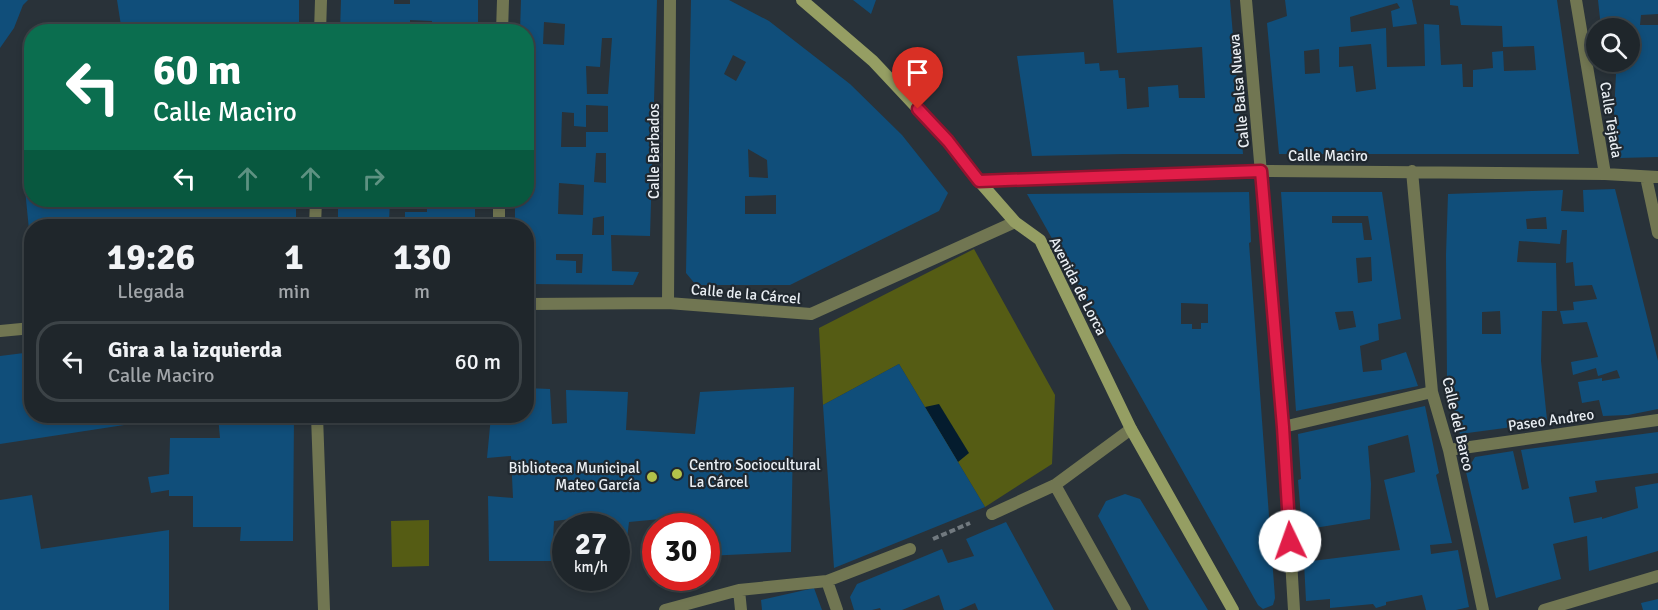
<!DOCTYPE html>
<html lang="es">
<meta charset="utf-8">
<style>
body{margin:0;font-family:Signika,sans-serif;background:#272e33;color:#f1f3f6;height:100vh;display:flex;flex-direction:column;font-size:22px;white-space:nowrap}
*{box-sizing:border-box;margin:0}
p{font-size:20px;color:#a1a5a9}
.icon{flex:none;width:33px;height:33px;fill:none;stroke:currentColor;stroke-width:2;stroke-linecap:round;stroke-linejoin:round}
.map{position:relative;flex:1;overflow:hidden}
.sheet{position:absolute;left:24px;top:219px;width:510px;height:204px;display:flex;flex-direction:column;background:#1f262b;border-radius:24px;box-shadow:0 3px 9px #0003,0 0 0 2px #3c4347}
.sheet>*{flex:none}
.top-card{position:absolute;left:24px;top:24px;width:510px;height:183px;border-radius:24px;box-shadow:0 3px 9px #0003,0 0 0 2px #3c4347;background:#0b6e4f;color:#fff;overflow:hidden}
.fabs{position:absolute;left:1586px;top:18px;display:grid;gap:12px}
.fabs a{display:grid;place-items:center;width:54px;height:54px;border-radius:50%;background:#1f262b;box-shadow:0 3px 9px #0003,0 0 0 2px #3c4347;font-size:30px}
.speed{position:absolute;left:552px;top:513px;display:flex;gap:12px;font-size:30px;font-weight:700;text-align:center}
.speed>*{display:grid;place-content:center;width:78px;height:78px;border-radius:50%;background:#1f262b;box-shadow:0 3px 9px #0003,0 0 0 2px #3c4347;line-height:1}
.speed small{font-size:15px;font-weight:400}
.speed .limit{border:9px solid #d22;background:#fff;color:#111}
.pin{position:absolute;display:grid;place-items:center;width:51px;height:51px;color:#fff;margin:-62px -26px;border-radius:50% 50% 50% 0;rotate:-45deg;box-shadow:0 0 6px #0007}
.pin .icon{rotate:45deg}
.me{position:absolute;width:66px;margin:-33px;rotate:357deg;stroke-linejoin:round;filter:drop-shadow(0 0 4px #0008)}
.turn{display:flex;align-items:center;gap:21px;height:126px;padding:0 30px;font-size:27px}
.turn .icon{width:78px;height:78px;stroke-width:2.5}
.turn b{display:block;font-size:42px;line-height:51px}
.lanes{display:flex;align-items:center;height:57px;padding:0 30px;background:#0003;justify-content:center;gap:30px;direction:ltr}
.lanes .off{opacity:.35}
.eta{display:flex;justify-content:space-evenly;align-items:center;height:102px;text-align:center}
.eta b{font-size:36px;font-weight:700;line-height:42px}
ul{padding:0;list-style:none}
li{display:flex;align-items:center;gap:18px;height:81px;margin:0 12px 9px;padding:0 18px;border:3px solid #3c4347;border-radius:24px}
li div{flex:1}
li b{display:block;font-size:22px}
li em{font-style:normal}
.map>svg:first-child{display:block}
</style>
<div class="map">
<svg width="1658" height="610" viewBox="0 0 1658 610">
<rect width="100%" height="100%" fill="#293239"/>
<path fill="#555c14" d="M974 249 1055 395 1052 464 985 507 899 364 823 405 819 328Z
M429 520V566L392 567 391 521Z"/>
<path fill="#041c2e" d="M939 404 969 453 958 462 925 407Z"/>
<path fill="#104e7a" fill-rule="evenodd" d="M0 0H28L23 5 14 28 0 48Z
M117 0H299V32H122Z
M341 0H394V4H410V0H478V32H432V21L410 20V32H340Z
M521 0H657L650 236 611 235 612 271 639 272 633 285 526 284V226H515V200H526V32H520ZM544 22 565 24 564 45 543 44ZM602 38H612L608 94H587L586 66 600 67ZM586 105 608 106V132H586V147H561L562 112 574 113V126L586 127ZM596 153H606V183L594 182ZM559 183 584 185 583 215 558 214ZM604 216V235H592L593 218ZM556 254H583L582 273H576V261L556 260Z
M691 0H729L769 21 850 84 902 135 948 193 939 211 790 285H696L686 273ZM733 55 746 62 736 81 724 74ZM748 149 767 160 768 178 749 177ZM776 195V214H745V196Z
M853 0H876L871 14Z
M1113 0H1230L1243 154H1124L1032 156 1017 56 1084 52 1085 64 1099 63 1100 71 1118 70 1119 78H1125L1127 109 1149 107 1148 87 1178 85 1179 98H1205L1202 47 1117 53Z
M1285 0H1412L1417 24 1393 27 1391 11 1400 8 1397 3 1350 17 1351 32 1386 28 1387 67 1425 66 1424 24 1439 25 1441 65 1462 64 1463 87H1473V70L1493 68 1492 52 1503 51 1504 71 1536 70 1534 46 1503 47 1502 26 1461 25 1458 6 1450 5V0H1557L1579 154H1279L1267 23 1287 16ZM1371 44 1376 89 1356 92 1353 66 1339 67V47ZM1319 49 1320 73 1305 74 1304 51Z
M1598 0H1658V14L1641 15 1640 25H1658V157L1619 158 1614 113 1616 74H1614L1615 62H1629V28H1601Z
M32 188V200H296V226H32V240H30L25 189Z
M1615 189 1658 361V409L1628 415 1603 416 1599 400 1582 403 1578 382 1602 378V381L1620 378 1617 370 1598 376 1596 368 1573 375 1571 362 1598 357 1587 322 1563 324 1560 311 1574 310 1573 302 1597 299 1592 285 1575 286 1573 262 1566 263 1567 230H1562L1560 244 1519 241 1517 262 1556 263 1557 311H1542L1541 361 1547 420 1520 426 1460 434 1447 379 1446 255 1448 194 1563 190 1561 211 1584 212 1583 190ZM1546 217 1547 229H1527L1526 219ZM1500 311 1501 334H1482V312Z
M1249 192 1251 242 1249 243 1275 598 1273 605 1263 609 1258 605 1027 194ZM1181 303 1208 304V323H1201V329H1192V324H1181Z
M1281 192H1382L1401 319 1378 324 1379 340 1360 346 1363 372 1382 370 1381 360 1406 352 1418 386 1296 411ZM1332 216H1368L1372 240H1364L1362 223H1332ZM1371 257 1372 281 1358 283 1356 258ZM1353 311 1356 327 1339 330 1335 312Z
M338 200H390L389 222 338 223Z
M427 200H475V226H427V223H418L417 226H405V212H427Z
M32 352V416H170V418L0 444V356Z
M899 364 985 507 834 568 823 405Z
M794 387 791 552 706 556V526H692V516L629 522 625 556H616V526H570L571 519 554 521 552 561H489L488 496 513 498 511 456 487 458 491 416H526V388L550 389 552 424 567 423 566 390 628 392 626 430 695 434 700 392Z
M1425 406 1439 473 1436 475 1452 543 1430 545 1431 554 1458 550 1469 607 1456 610H1426L1422 595 1386 602V605L1376 608 1373 604 1330 608V599L1306 601 1304 562 1400 550 1384 480 1415 472 1408 435 1368 446 1371 484 1370 519 1302 530 1298 480 1301 479 1298 434Z
M218 416H294L293 541H240L241 527H193V496H169V490L151 493 148 477 169 474 170 438H220Z
M1658 432V473L1595 481 1597 492 1569 497 1574 523 1602 517V519L1638 508 1635 487 1658 483V551L1589 571 1587 536 1553 544 1561 579 1496 598 1466 472 1475 457 1513 451 1522 490 1529 488 1521 450Z
M1125 494 1140 499 1208 610H1149L1098 516 1106 501Z
M32 495 41 549 169 530V610H0V500Z
M1006 522 1054 610H978L975 603 959 610H944L939 595 902 610H881L880 608 872 610H854L850 597 857 584 942 549 948 563 974 556 966 539Z
M814 588 822 610H762L761 600Z
M1658 599V610H1643L1641 603Z"/>
<g fill="none" stroke-linecap="round" stroke-linejoin="round">
<path stroke="#71797f" stroke-width="4" stroke-dasharray="6 3" stroke-linecap="butt" d="M933 539 970 523"/>
<path stroke="#717652" stroke-width="12" d="M1246 0 1283 427 1294 610
M1576 0 1605 174
M320 32 321 0
M502 32 503 0
M1412 171 1432 392 1449 450 1483 610
M1646 177 1658 233
M979 181 1261 171 1605 174 1658 177
M315 226 316 200
M499 226V200
M668 303 670 0
M526 304 668 303 811 314 1015 222
M0 331 32 328
M317 416 324 610
M1283 427 1432 392
M1449 450 1658 420
M992 514 1055 485
M827 581 837 610
M739 590 741 610
M665 610 739 590 827 581 910 549
M1125 610 1055 485 1131 429
M1544 610 1658 576"/>
<path stroke="#959e63" stroke-width="12" d="M802 0 873 61 948 141 979 181 1015 222 1040 240 1131 429 1233 610"/>
</g>
<g fill="none" stroke-linecap="round" stroke-linejoin="round">
<g stroke="#92132f" stroke-width="15">
<path id="route" d="M918 109 948 141 979 181 1261 171 1283 427 1290 541"/>
</g>
<use href="#route" stroke="#e11d48" stroke-width="10"/>
</g>
<g fill="#b4c24a" stroke="#20282f" stroke-width="2">
<circle cx="677" cy="474" r="6"/>
<circle cx="652" cy="477" r="6"/>
</g>
<g text-anchor="middle" dominant-baseline="central" stroke-width="4.5" stroke-linejoin="round" paint-order="stroke">
<g font-size="15" fill="#eaeff4" stroke="#20282f">
<text transform="translate(1239 91) rotate(-95)">Calle Balsa Nueva</text>
<text transform="translate(1611 120) rotate(81)">Calle Tejada</text>
<text transform="translate(654 151) rotate(-90)">Calle Barbados</text>
<text x="1328" y="156">Calle Maciro</text>
<text transform="translate(1078 286) rotate(63)">Avenida de Lorca</text>
<text transform="translate(746 294) rotate(5)">Calle de la Cárcel</text>
<text transform="translate(1551 420) rotate(-8)">Paseo Andreo</text>
<text transform="translate(1458 424) rotate(77)">Calle del Barco</text>
</g>
<g font-size="15" fill="#eaeff4" stroke="#20282f" text-anchor="start">
<text x="689" y="465">Centro Sociocultural<tspan x="689" dy="17">La Cárcel</tspan></text>
<text x="640" y="468" text-anchor="end">Biblioteca Municipal<tspan x="640" dy="17">Mateo García</tspan></text>
</g>
</g>
</svg>
<div class="fabs">
<a><svg class="icon" aria-label="search" viewBox="0 0 24 24"><circle cx="10" cy="10" r="6"/><path d="M15 15l6 6"/></svg></a>
</div>
<div class="speed"><div>27<small>km/h</small></div><div class="limit">30</div></div>
<div class="pin" style="left:918px;top:109px;background:#d93025"><svg class="icon" aria-label="arrive" viewBox="0 0 24 24"><path d="M6 21V4h12l-3 4 3 4H6"/></svg></div>
<svg class="me" style="left:1290px;top:541px" viewBox="-20 -20 40 40"><circle r="19" fill="#fff"/><path d="M0-13L10 11 0 6-10 11z" fill="#e11d48"/></svg>
<div class="top-card">
<div class="turn"><svg class="icon" aria-label="left" viewBox="0 0 24 24"><path d="M17 20v-9H6M10 6l-5 5 5 5"/></svg><div><b>60 m</b>Calle Maciro</div></div>
<div class="lanes"><svg class="icon" aria-label="left" viewBox="0 0 24 24"><path d="M17 20v-9H6M10 6l-5 5 5 5"/></svg><svg class="icon off" aria-label="ahead" viewBox="0 0 24 24"><path d="M12 20V5M6 11l6-6 6 6"/></svg><svg class="icon off" aria-label="ahead" viewBox="0 0 24 24"><path d="M12 20V5M6 11l6-6 6 6"/></svg><svg class="icon off" aria-label="right" viewBox="0 0 24 24"><path d="M7 20v-9h11M14 6l5 5-5 5"/></svg></div>
</div>
<section class="sheet">
<div class="eta">
<div><b>19:26</b><p>Llegada</p></div>
<div><b>1</b><p>min</p></div>
<div><b>130</b><p>m</p></div>
</div>
<ul>
<li><svg class="icon" aria-label="left" viewBox="0 0 24 24"><path d="M17 20v-9H6M10 6l-5 5 5 5"/></svg><div><b>Gira a la izquierda</b><p>Calle Maciro</p></div><em>60 m</em></li>
</ul>
</section>
</div>
